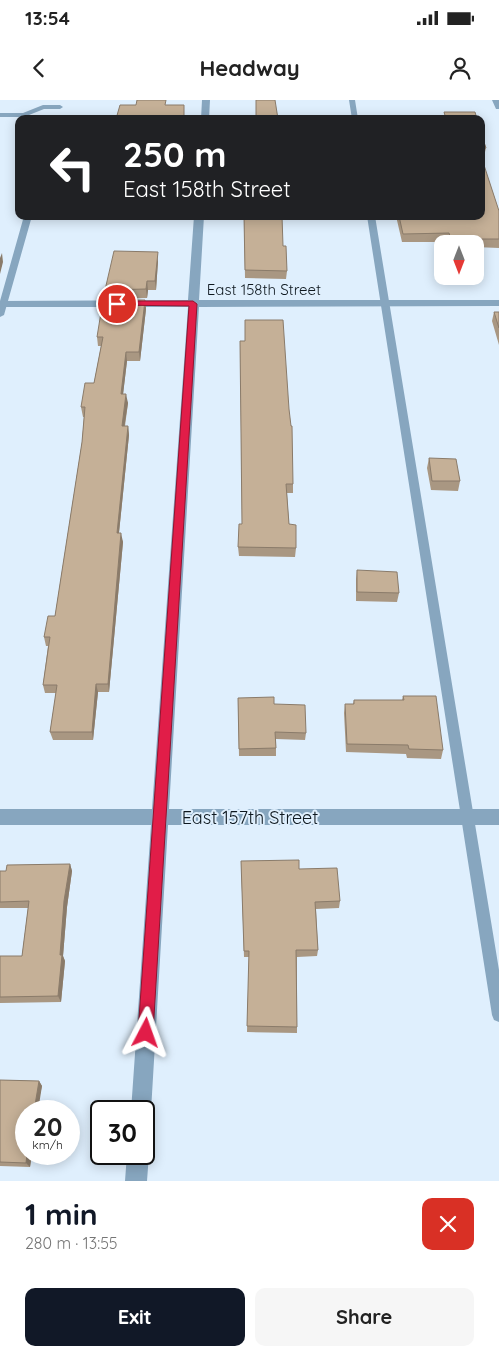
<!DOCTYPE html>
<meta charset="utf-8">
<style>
body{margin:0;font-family:Quicksand,sans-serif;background:#f6f6f6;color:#222;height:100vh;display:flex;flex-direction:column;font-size:19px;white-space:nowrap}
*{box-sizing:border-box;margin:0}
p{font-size:16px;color:#767676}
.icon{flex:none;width:28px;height:28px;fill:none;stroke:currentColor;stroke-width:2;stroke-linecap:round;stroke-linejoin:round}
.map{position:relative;height:1081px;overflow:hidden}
.side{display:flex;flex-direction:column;background:#fff;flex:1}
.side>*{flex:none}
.hud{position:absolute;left:15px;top:15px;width:470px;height:105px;border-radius:10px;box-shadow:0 2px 12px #0003;background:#202124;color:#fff;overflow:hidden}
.needle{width:32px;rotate:180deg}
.buttons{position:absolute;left:434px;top:135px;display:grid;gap:10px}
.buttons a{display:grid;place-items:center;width:50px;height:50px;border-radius:10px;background:#fff;box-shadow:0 2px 12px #0003;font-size:25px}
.speed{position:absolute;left:15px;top:1000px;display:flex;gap:10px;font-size:25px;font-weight:700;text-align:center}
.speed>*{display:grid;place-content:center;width:65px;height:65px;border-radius:50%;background:#fff;box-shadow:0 2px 12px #0003;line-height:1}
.speed small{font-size:12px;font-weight:400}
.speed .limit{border:2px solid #111;border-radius:8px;background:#fff;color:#111}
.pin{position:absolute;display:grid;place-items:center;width:42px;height:42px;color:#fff;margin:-21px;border:2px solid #fff;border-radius:50%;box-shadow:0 1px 5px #0007}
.me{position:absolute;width:55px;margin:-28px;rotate:4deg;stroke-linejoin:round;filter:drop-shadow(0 0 4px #0008)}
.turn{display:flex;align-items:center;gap:18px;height:105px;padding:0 25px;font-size:22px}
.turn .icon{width:65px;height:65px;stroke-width:2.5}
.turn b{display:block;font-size:35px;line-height:42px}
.round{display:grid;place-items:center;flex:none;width:52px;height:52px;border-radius:10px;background:#f6f6f6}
.summary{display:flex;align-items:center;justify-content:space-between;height:85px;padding:0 25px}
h1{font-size:30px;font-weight:800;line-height:38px;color:#111827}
.primary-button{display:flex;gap:10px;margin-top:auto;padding:10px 25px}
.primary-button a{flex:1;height:58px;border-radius:10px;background:#111827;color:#fff;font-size:20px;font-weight:800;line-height:58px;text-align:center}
.primary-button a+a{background:#f6f6f6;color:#222}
.status{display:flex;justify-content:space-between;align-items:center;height:35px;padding:0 25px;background:#fff;direction:ltr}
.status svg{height:14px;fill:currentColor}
header{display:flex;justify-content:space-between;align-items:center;height:65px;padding:0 25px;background:#fff;font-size:22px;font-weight:800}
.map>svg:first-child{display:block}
</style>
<div class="status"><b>13:54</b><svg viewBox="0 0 49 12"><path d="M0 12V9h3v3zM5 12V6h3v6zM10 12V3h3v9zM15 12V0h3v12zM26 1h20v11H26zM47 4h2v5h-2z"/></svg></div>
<header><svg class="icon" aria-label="back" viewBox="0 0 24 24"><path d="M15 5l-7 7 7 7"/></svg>Headway<svg class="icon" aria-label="person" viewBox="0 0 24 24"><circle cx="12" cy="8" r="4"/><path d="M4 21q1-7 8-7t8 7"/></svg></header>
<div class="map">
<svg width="499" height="1081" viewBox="0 0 499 1081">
<rect width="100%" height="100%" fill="#dfeffd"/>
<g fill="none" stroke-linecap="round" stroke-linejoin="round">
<path fill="#87a6bf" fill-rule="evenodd" d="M349 0H355L358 19H352Z
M43 5H60L63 7 60 9H44L24 17H0V13H23Z
M24 116H32L4 215 0 217V201Z
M367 116H375L499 870V922L494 920 492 915Z"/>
<path fill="#87a6bf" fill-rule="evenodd" d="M202 0H210L209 19H201Z
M492 0H499V9H496Z
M194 116H204L199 200H499V206L199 207 169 709H499V725H168L151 1011 148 1018 144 1020V1011H131L151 725H0V709H152L188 207H0V201L188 200Z
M144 1046 149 1054 147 1081H125L127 1054H144Z"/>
</g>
<path fill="#a99782" d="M481 33 486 48 484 56H481Z
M499 111V148L475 147V144H448V142H402L396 116H481Z
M123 116H155V118H123Z
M244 116 283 146 287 171 286 179 245 178Z
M158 161 156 190H148L147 198 106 199 105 190Z
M145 200 146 209 140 261H127L123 294 128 303 125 326H128L129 335 119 433 123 442 109 592H98L93 640H53L50 632 56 593H45L43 585 48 546H46L44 537 55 516 82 342 84 317H83L81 307 94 283 101 246H98L97 237Z
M494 212H499V245L492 221Z
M240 241 293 384V393H287L289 424 296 448 295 457 239 456 238 447 242 424Z
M429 358 460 381 458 391 431 390 427 368Z
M357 470 399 493 397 502 356 501V479Z
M403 596 443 650 441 659 407 658 406 654 346 652 344 613 345 604H353L354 600H402Z
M238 598 274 604 306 633 305 640 276 639V656H239Z
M241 761 299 769 340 801 339 808 316 809 318 850 317 856 297 857V933L247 932 249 857H244Z
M70 764 72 771 67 807 63 856 65 861 61 902 0 903V856H22L28 808H0V771H6Z
M0 980 39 981 42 986 26 1054H32L30 1067 0 1066Z"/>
<path fill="#8a7b6a" d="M158 152V161L156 190 155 181Z
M2 153 3 162 0 174V158Z
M147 181 148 190 147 198 146 189Z
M145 200 146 209 140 261 139 252Z
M126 252 127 261 122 303 121 294Z
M126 294 128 303 123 335 122 326Z
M128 326 129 335 118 442 117 433Z
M121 433 123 442 109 592 108 584Z
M96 584 98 592 93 640 92 632Z
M70 764 72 771 67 807 63 856 65 861 61 902 58 896 60 855 64 801Z
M39 981 42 986 38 1011H34Z
M27 1054H32L30 1067 26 1063Z"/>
<path fill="#c5b097" stroke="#8a7b6a" d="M137 0H166L165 5H184V19H116L120 5H136Z
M256 0H275L278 19H246L247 18H256Z
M444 12H475L477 19H446Z
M481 33 486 48H481Z
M481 56 499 111V139H451L449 133 403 134 399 116H481Z
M244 116H282L283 146H286L287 171 245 170Z
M114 151 158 152 155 181H147L146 189 105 190Z
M103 200H145L139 252H126L121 294H126L122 326H128L117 433H121L108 584H96L92 632H50L57 585H43L50 537H44L48 516H55L82 342 85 307H81L85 283H94L103 237H97Z
M494 212H499V228Z
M245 220H283L289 309 291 326H292L293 384H286L289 424 296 425V448L238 447 239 424H242L240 241H245Z
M429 358 456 359 460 381H432Z
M357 470 397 472 399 493 357 492Z
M403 596H436L443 650 409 649 408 645 347 644 345 604H354V600H404Z
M274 597V604L305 605 306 633 275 632 276 648 239 649 238 598Z
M299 760V769L337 768 340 801 315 802 318 850H296L297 927 247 926 249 851H244L241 761Z
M70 764 64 801 60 855H62L58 896 0 897V856H22L29 801 0 802V771H6L7 765Z
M0 980 39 981 34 1011H26V1054H27L26 1063 0 1062Z"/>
<path fill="#e11d48" stroke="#92132f" d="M117 201H193L197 204 153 933 151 938 146 940 140 938 138 933 189 206 114 205 113 204Z"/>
<g text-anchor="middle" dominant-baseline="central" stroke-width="4" stroke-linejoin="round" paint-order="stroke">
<g font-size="15" fill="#0e181f" stroke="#dfeffd">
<text x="264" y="189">East 158th Street</text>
</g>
<g font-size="18" fill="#0e181f" stroke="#dfeffd">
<text x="250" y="717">East 157th Street</text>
</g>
</g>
</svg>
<div class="buttons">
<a><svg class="needle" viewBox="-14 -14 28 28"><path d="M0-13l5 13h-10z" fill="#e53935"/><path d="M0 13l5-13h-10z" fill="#767676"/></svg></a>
</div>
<div class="speed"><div>20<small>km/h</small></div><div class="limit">30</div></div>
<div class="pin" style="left:117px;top:204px;background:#d93025"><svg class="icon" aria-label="arrive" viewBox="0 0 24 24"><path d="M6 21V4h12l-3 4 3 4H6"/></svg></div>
<svg class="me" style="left:146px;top:933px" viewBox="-20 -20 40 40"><path d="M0-17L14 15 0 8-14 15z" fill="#e11d48" stroke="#fff" stroke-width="4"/></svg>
<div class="hud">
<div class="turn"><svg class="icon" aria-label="left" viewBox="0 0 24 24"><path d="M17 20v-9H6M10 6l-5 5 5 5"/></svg><div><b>250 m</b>East 158th Street</div></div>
</div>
</div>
<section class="side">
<div class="summary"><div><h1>1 min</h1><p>280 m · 13:55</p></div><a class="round" style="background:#d93025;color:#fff"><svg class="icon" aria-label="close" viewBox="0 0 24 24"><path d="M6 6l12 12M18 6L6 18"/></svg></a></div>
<div class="primary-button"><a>Exit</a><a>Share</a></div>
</section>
